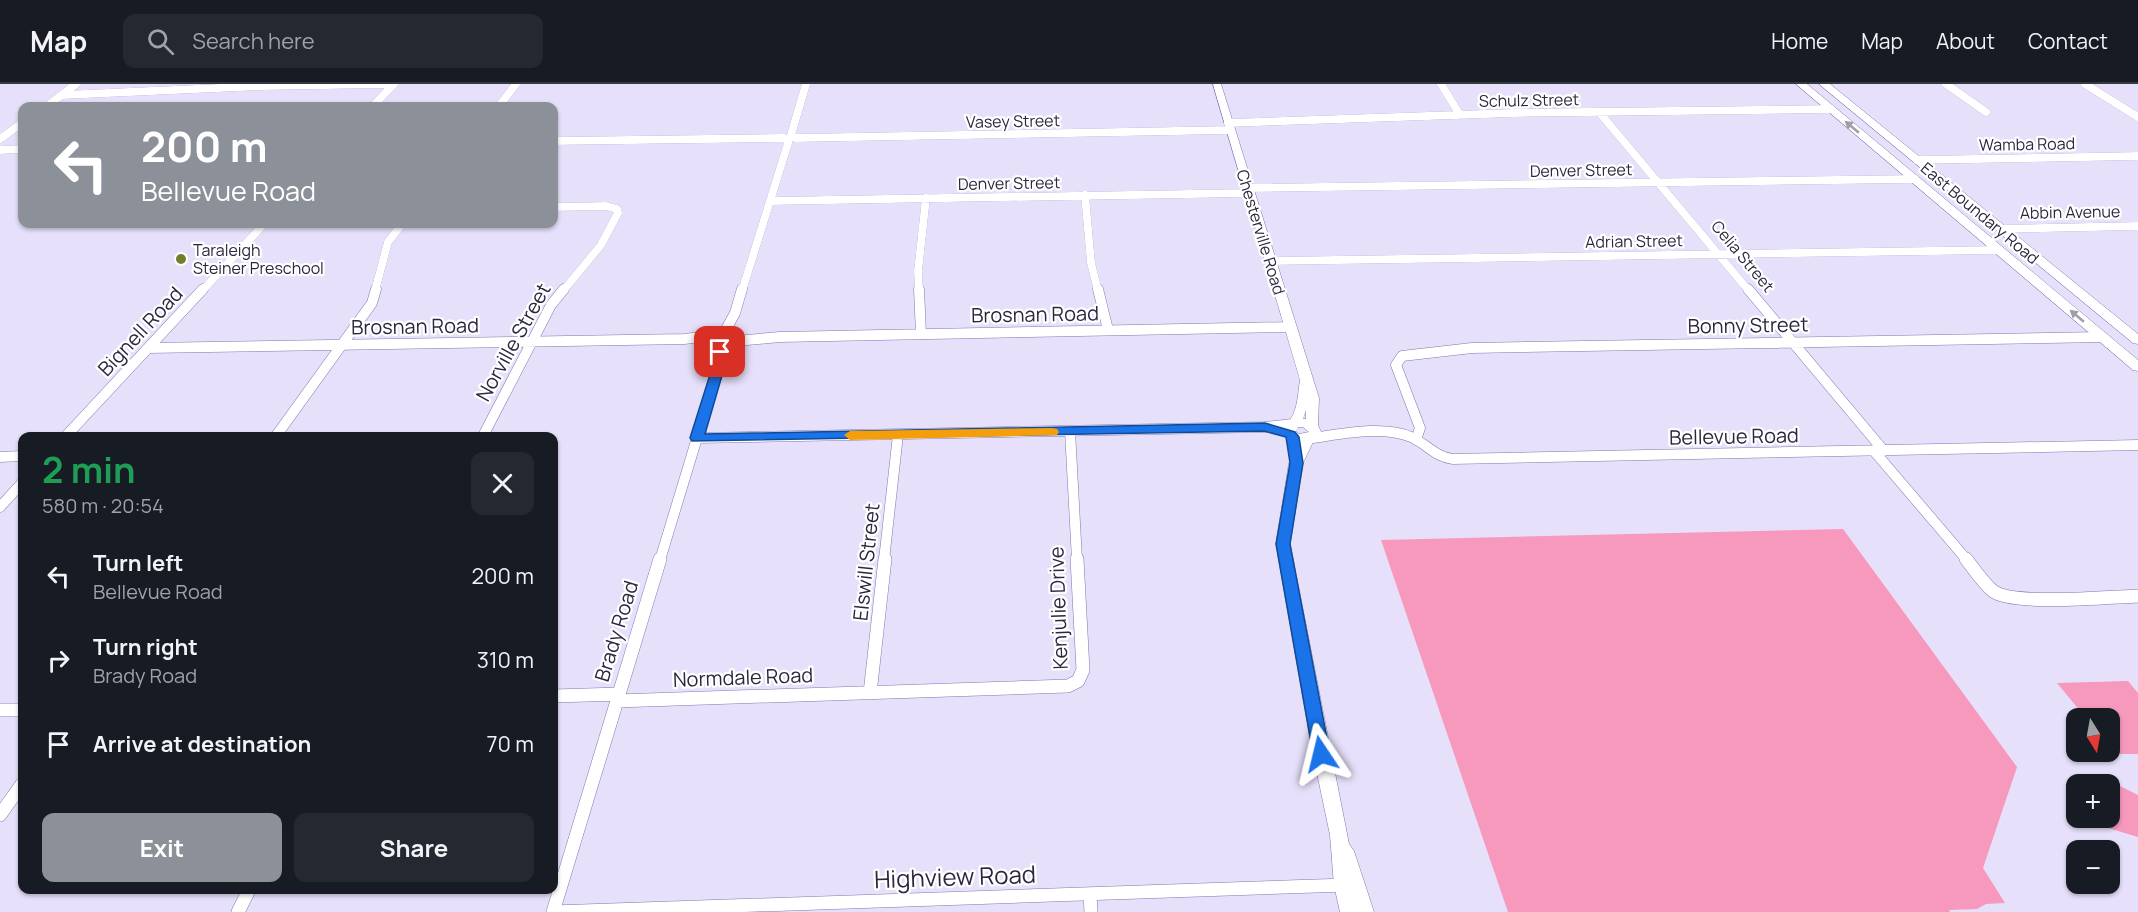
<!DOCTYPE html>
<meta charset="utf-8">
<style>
body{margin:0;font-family:Manrope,sans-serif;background:#242831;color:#f1f3f6;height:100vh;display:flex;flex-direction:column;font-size:22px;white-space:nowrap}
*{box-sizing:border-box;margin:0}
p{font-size:20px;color:#9ea1a6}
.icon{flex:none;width:33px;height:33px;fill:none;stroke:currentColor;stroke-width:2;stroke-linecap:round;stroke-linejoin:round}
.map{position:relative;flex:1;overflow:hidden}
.panel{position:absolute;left:18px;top:348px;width:540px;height:462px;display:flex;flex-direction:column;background:#171b24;border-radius:12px;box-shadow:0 2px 4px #0004}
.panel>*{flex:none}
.banner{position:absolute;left:18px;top:18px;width:540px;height:126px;border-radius:12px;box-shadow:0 2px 4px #0004;background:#8c9099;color:#fff;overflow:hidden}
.needle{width:39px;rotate:169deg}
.fabs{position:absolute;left:2066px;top:624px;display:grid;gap:12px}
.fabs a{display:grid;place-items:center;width:54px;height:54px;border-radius:12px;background:#171b24;box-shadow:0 2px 4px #0004;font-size:30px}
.pin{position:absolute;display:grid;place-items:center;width:51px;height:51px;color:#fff;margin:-26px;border-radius:12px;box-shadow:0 3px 9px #0006}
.me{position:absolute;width:66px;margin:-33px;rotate:350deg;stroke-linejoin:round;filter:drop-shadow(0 0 4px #0008)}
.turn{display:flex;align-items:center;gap:21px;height:126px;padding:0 24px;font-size:27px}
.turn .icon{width:78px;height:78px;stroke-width:2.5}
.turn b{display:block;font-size:42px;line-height:51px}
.round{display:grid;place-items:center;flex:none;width:63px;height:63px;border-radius:12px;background:#242831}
.summary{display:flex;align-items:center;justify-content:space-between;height:102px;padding:0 24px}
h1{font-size:36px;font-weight:700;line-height:45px;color:#1e9e55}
.cta{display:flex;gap:12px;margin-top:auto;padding:12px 24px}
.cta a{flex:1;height:69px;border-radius:12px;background:#8c9099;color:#fff;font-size:24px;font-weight:700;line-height:69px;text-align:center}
.cta a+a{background:#242831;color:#f1f3f6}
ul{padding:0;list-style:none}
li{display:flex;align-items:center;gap:18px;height:84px;padding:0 24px}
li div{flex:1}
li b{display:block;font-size:22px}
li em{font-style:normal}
header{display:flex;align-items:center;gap:36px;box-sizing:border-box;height:84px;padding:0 30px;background:#171b24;border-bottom:2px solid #363941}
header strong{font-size:28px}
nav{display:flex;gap:33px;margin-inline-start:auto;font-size:21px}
.search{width:420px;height:54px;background:#242831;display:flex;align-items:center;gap:15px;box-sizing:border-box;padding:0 21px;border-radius:12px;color:#9ea1a6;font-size:22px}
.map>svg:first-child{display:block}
</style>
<header>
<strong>Map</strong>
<div class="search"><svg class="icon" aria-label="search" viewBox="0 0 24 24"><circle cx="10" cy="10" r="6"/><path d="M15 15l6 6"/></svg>Search here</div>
<nav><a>Home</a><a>Map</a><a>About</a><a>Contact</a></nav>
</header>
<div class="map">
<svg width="2138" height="828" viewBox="0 0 2138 828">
<rect width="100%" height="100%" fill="#e6e0fb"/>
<path fill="#f699bc" d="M1843 445 2017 683 1983 784 2005 819 1986 820 1977 825 1949 826 1950 828H1508L1381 456Z
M2128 597 2138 609V670H2115L2109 663V634H2086L2057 599Z
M2087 691 2106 695 2138 711V753L2108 744 2093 734H2109V700H2077Z"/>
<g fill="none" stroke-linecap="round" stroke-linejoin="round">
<g stroke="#8575b0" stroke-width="8">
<path id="minor-far2" d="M1441 0 1460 31
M1946 0 1986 28
M2085 0 2138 33
M63 11 264 2 387 0
M47 22 76 0
M373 22 394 0
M499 22 516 0
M1599 28 1749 207
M1228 39 1513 29 1831 25
M791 51 806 0
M796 54 1230 46
M0 55 22 39
M554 57 784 54
M0 66 22 65
M1917 76 2138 72
M1247 104 1915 95
M1085 111 1091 179 1098 207
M771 117 1248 109
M554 123 606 122 617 125 618 129 601 161 563 207
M2002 145 2138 142
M1269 177 1999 166
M202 207 264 140
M375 207 388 158 402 140
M742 207 789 56
M919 207 918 187 926 114"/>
</g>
<g stroke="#8575b0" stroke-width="11">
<path id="minor-far1" d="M919 205 921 250
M1098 205 1108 246
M1748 205 1884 367
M732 248 739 252 736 257 726 260 719 258 720 251Z
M724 249 735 229 742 205
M736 257 780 253 1290 243
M148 264 684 255 720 251
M1070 347 1077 476
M66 352 203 205
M276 352 372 219 376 205
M483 352 551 221 564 205
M697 354 1265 343 1293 340
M1312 354C1342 350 1383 341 1411 353 1427 360 1435 373 1453 375L2138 361
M1416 356 1420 344 1396 281 1402 272 1472 264 2103 253
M1874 367 1967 476
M0 373 22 372
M0 423 22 399
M660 476 720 278 732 259
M884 476 898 351"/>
</g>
<g stroke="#8575b0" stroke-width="14">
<path id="minor" d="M1966 475C1974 485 1983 499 1993 507 2012 522 2110 513 2138 512
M870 609 885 475
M554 612 619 610
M617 617 1068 602 1078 597 1083 586 1077 475
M0 626H22
M0 731 22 700
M1090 811 1091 828
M238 828 249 806
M553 828 1347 801
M553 828 660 475"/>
</g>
<g stroke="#8575b0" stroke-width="1">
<path id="tertiary" d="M1213 0H1221L1319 314 1318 341 1322 350 1313 358 1303 379 1290 460 1349 760 1354 767 1374 828H1340L1334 801 1330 751 1313 670 1276 460 1289 379 1300 358 1291 357 1283 348C1284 341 1286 341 1290 336 1298 325 1298 308 1300 296ZM1306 326V335H1303ZM1298 343H1303L1309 348 1299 350 1296 347Z"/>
</g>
<g stroke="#8575b0" stroke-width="1">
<path id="secondary" d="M1796 0H1807L2138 276V287L2133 286Z
M1819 0H1830L2138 250V260L2133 259Z"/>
</g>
<use href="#minor-far2" stroke="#fff" stroke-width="8"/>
<use href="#minor-far1" stroke="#fff" stroke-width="10"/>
<use href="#minor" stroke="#fff" stroke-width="13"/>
<use href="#tertiary" fill="#fff" fill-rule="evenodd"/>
<use href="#secondary" fill="#fff" fill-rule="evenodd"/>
</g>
<defs><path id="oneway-solid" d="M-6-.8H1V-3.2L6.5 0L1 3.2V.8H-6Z" transform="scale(1.5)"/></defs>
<g fill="#a09da8">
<use href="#oneway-solid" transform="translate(1852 43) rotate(-140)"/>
<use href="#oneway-solid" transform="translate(2077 232) rotate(-140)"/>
</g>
<path fill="#1a73e8" stroke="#114b97" stroke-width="1.5" d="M720 265 726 268V278L705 350 1265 339 1295 348 1299 353 1303 379 1290 460 1330 670 1327 675 1321 677 1315 675 1313 670 1276 460 1290 379 1286 353 1264 347 692 357 690 354 714 278V268Z"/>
<path fill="#f59e0b" d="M1052 344 1057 345 1059 348 1057 351 850 356 844 351 850 347Z"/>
<circle fill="#747e2a" stroke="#fff" stroke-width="2" cx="181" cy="175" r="6"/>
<g text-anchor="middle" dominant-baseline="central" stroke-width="4.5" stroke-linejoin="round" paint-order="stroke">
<g font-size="16" fill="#2d263e" stroke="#fff">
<text transform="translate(1529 16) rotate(-1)">Schulz Street</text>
<text transform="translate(1013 37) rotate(-1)">Vasey Street</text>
<text transform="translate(2027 60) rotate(-1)">Wamba Road</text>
<text transform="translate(1581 86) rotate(-1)">Denver Street</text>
<text transform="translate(1009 99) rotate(-1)">Denver Street</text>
<text transform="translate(2070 128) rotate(-1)">Abbin Avenue</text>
<text transform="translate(1980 129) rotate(40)">East Boundary Road</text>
<text transform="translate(1261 148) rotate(73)">Chesterville Road</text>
<text transform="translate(1634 157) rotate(-1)">Adrian Street</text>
<text transform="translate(1743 172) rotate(50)">Celia Street</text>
</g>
<g font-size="16" fill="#2d263e" stroke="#fff" text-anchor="start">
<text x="193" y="166">Taraleigh<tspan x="193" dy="18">Steiner Preschool</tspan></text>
</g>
<g font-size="20" fill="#2d263e" stroke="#fff">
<text transform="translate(1035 230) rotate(-1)">Brosnan Road</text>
<text transform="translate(1748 241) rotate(-1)">Bonny Street</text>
<text transform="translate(415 242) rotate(-1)">Brosnan Road</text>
<text transform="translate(140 247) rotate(-47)">Bignell Road</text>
<text transform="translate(513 258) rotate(-61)">Norville Street</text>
<text transform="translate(1734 352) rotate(-1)">Bellevue Road</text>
<text transform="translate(866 478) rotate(-84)">Elswill Street</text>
<text transform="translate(1058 524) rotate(-92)">Kenjulie Drive</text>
<text transform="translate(616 547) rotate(-73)">Brady Road</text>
<text transform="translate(743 593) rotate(-2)">Normdale Road</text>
</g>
<g font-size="24" fill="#2d263e" stroke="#fff">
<text transform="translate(955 792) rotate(-2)">Highview Road</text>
</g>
</g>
</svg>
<div class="fabs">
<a><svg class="needle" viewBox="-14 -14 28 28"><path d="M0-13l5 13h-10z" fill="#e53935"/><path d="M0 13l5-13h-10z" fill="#9ea1a6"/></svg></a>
<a>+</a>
<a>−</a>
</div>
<div class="pin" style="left:720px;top:268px;background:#d93025"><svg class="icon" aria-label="arrive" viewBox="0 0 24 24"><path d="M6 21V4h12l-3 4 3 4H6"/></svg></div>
<svg class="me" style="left:1321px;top:670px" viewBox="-20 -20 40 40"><path d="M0-17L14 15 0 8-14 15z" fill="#1a73e8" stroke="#fff" stroke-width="4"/></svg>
<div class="banner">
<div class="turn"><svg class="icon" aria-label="left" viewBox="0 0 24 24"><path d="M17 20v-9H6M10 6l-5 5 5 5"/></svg><div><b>200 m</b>Bellevue Road</div></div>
</div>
<section class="panel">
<div class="summary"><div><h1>2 min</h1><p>580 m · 20:54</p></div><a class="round"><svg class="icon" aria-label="close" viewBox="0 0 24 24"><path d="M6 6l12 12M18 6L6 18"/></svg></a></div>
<ul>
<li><svg class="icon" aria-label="left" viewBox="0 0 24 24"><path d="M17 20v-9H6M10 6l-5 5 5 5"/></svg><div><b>Turn left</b><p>Bellevue Road</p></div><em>200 m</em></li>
<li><svg class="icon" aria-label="right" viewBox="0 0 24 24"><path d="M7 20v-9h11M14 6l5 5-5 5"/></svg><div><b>Turn right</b><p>Brady Road</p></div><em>310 m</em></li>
<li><svg class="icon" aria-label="arrive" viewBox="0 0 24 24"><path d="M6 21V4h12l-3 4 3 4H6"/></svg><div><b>Arrive at destination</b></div><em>70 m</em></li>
</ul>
<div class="cta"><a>Exit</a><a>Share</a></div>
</section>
</div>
